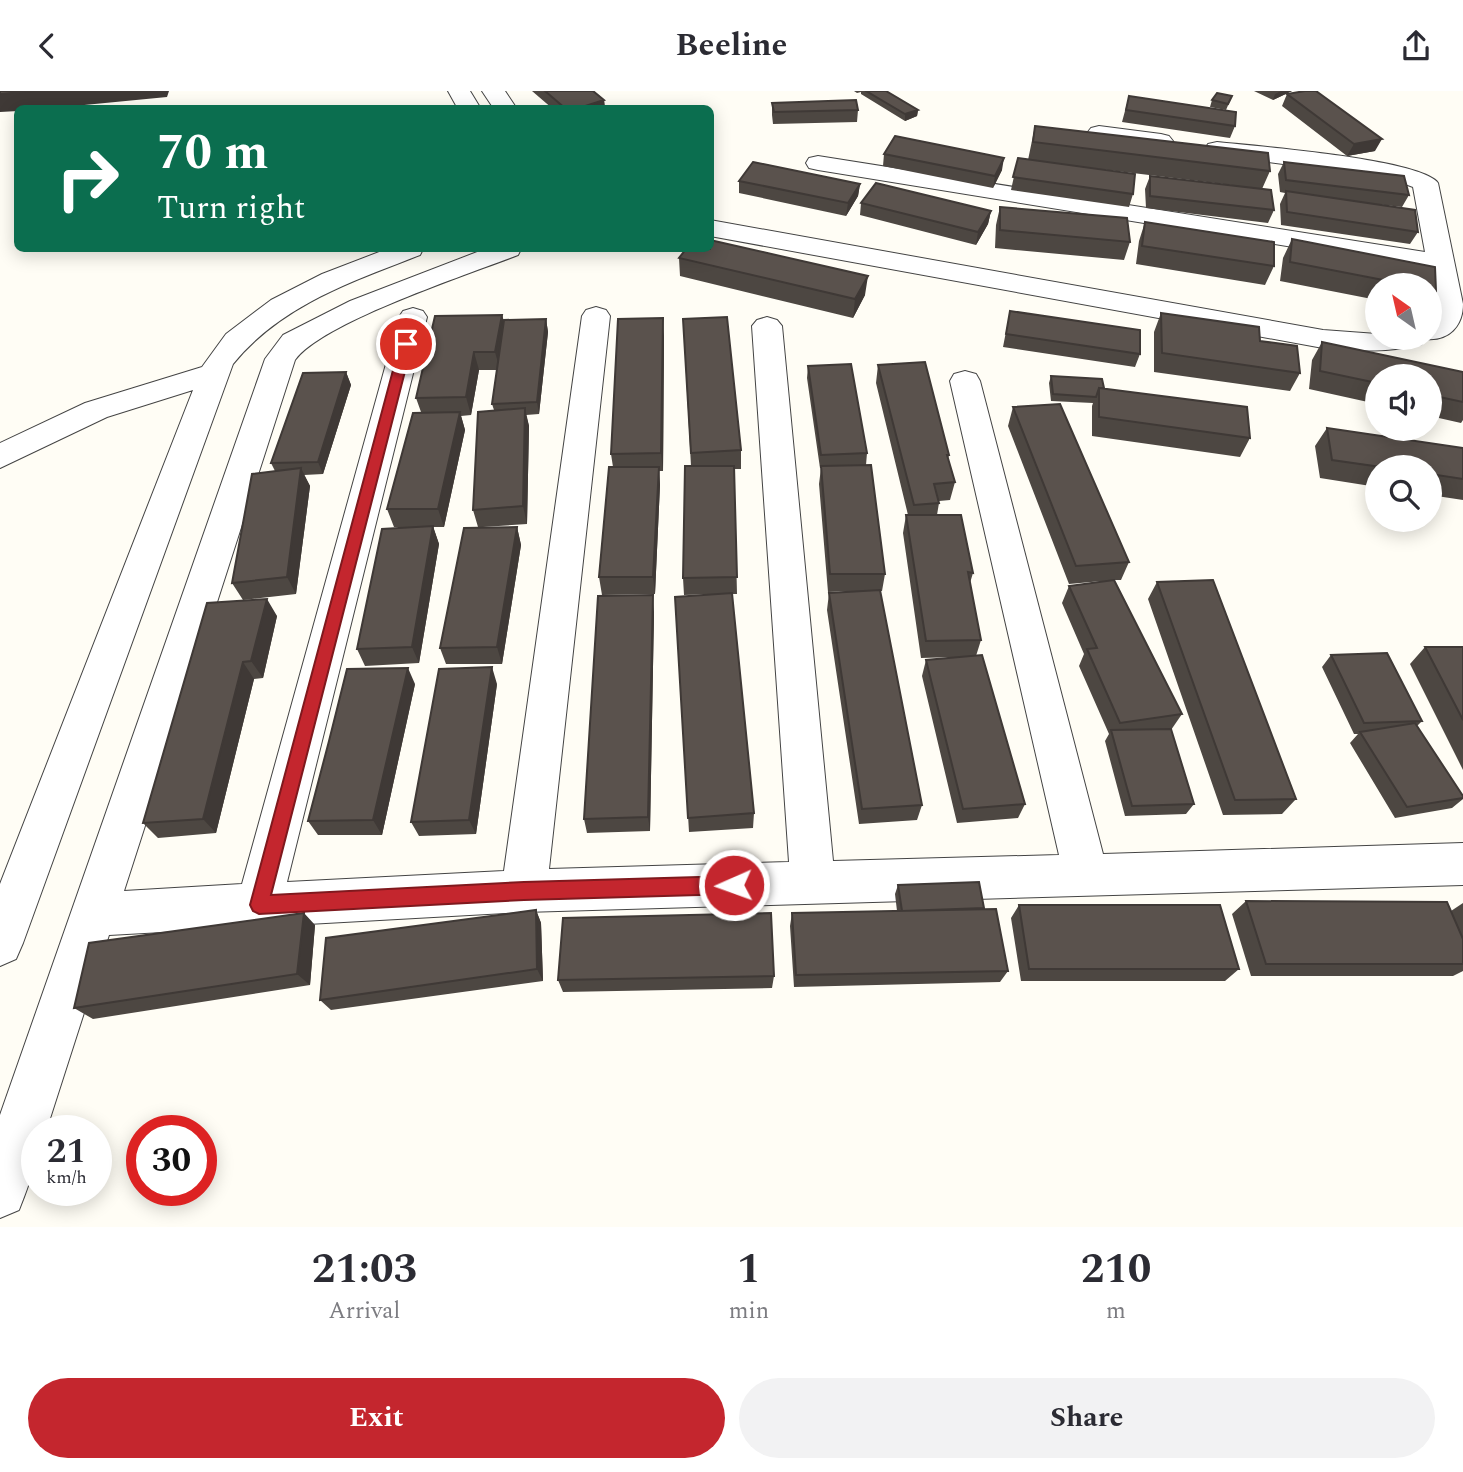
<!DOCTYPE html>
<style>
body{margin:0;font-family:Spectral,serif;background:#f2f2f3;color:#2b2b33;height:100vh;display:flex;flex-direction:column;font-size:26px;white-space:nowrap}
*{box-sizing:border-box;margin:0}
p{font-size:23px;color:#7c7c81}
.icon{flex:none;width:38px;height:38px;fill:none;stroke:currentColor;stroke-width:2;stroke-linecap:round;stroke-linejoin:round}
.map{position:relative;height:1136px;overflow:hidden}
.details{display:flex;flex-direction:column;background:#fff;flex:1}
.details>*{flex:none}
.guide{position:absolute;left:14px;top:14px;width:700px;height:147px;border-radius:10px;box-shadow:0 4px 18px #0003;background:#0b6e4f;color:#fff;overflow:hidden}
.needle{width:46px;rotate:326deg}
.buttons{position:absolute;left:1365px;top:182px;display:grid;gap:14px}
.buttons a{display:grid;place-items:center;width:77px;height:77px;border-radius:50%;background:#fff;box-shadow:0 4px 18px #0003;font-size:35px}
.speed{position:absolute;left:21px;top:1024px;display:flex;gap:14px;font-size:35px;font-weight:700;text-align:center}
.speed>*{display:grid;place-content:center;width:91px;height:91px;border-radius:50%;background:#fff;box-shadow:0 4px 18px #0003;line-height:1}
.speed small{font-size:18px;font-weight:400}
.speed .limit{border:10px solid #d22;background:#fff;color:#111}
.pin{position:absolute;display:grid;place-items:center;width:60px;height:60px;color:#fff;margin:-30px;border:4px solid #fff;border-radius:50%;box-shadow:0 2px 7px #0007}
.me{position:absolute;width:77px;margin:-38px;rotate:268deg;stroke-linejoin:round;filter:drop-shadow(0 0 5px #0008)}
.turn{display:flex;align-items:center;gap:24px;height:147px;padding:0 28px;font-size:32px}
.turn .icon{width:91px;height:91px;stroke-width:2.5}
.turn b{display:block;font-size:49px;line-height:60px}
.eta{display:flex;justify-content:space-evenly;align-items:center;height:119px;text-align:center}
.eta b{font-size:42px;font-weight:700;line-height:49px}
.action{display:flex;gap:14px;margin-top:auto;padding:14px 28px}
.action a{flex:1;height:80px;border-radius:42px;background:#c4262e;color:#fff;font-size:28px;font-weight:700;line-height:80px;text-align:center}
.action a+a{background:#f2f2f3;color:#2b2b33}
header{display:flex;justify-content:space-between;align-items:center;height:91px;padding:0 28px;background:#fff;font-size:32px;font-weight:700}
.map>svg:first-child{display:block}
</style>
<header><svg class="icon" aria-label="back" viewBox="0 0 24 24"><path d="M15 5l-7 7 7 7"/></svg>Beeline<svg class="icon" aria-label="share" viewBox="0 0 24 24"><path d="M12 15V3M7 8l5-5 5 5M5 13v7h14v-7"/></svg></header>
<div class="map">
<svg width="1463" height="1136" viewBox="0 0 1463 1136">
<rect width="100%" height="100%" fill="#fffdf5"/>
<g fill="none" stroke-linecap="round" stroke-linejoin="round">
<g stroke="#444" stroke-width="2">
<path id="street" d="M448 0H470L481 18H458Z
M482 0H505L517 18H494Z
M1099 35 1161 43 1169 45 1173 50 1169 55 1161 57 1091 47 1087 42 1091 37Z
M1217 51C1254 55 1421 68 1438 92L1463 213C1463 235 1449 250 1426 248L1422 253C1389 262 1357 260 1323 257L710 145V129L1323 239 1377 243V247H1430V230L1436 223 1428 178 818 79 809 77 806 72 809 67 818 65 1425 161 1413 96 1389 87 1208 63 1205 58 1208 53Z
M387 158H423L420 164C351 191 281 214 233 273L23 852 16 868 0 875V793L193 299 107 326 0 377V352L85 312 202 276 226 243 271 209 322 183Z
M485 158H521L518 164C467 184 323 231 295 269L124 800 242 793 399 226 403 220 413 217 423 220 427 226 287 791 504 780 582 225 586 219 596 216 606 219 610 225 549 778 789 771 752 235 757 229 767 226 777 229 782 235 833 770 1059 764 950 290 954 283 965 280 976 283 980 290 1103 763 1463 752V794L524 821 109 844 46 1040H37C37 1072 31 1089 19 1119L0 1127V1024L265 268 283 244 350 210Z"/>
</g>
<use href="#street" fill="#fff" fill-rule="evenodd"/>
</g>
<path fill="#4d4742" d="M532 0H593L604 9 605 18H553Z
M854 0H886L918 19 917 25 905 30 861 3V1L857 2Z
M1254 0H1292L1273 9Z
M1287 3 1375 60 1347 65 1282 15Z
M1129 5 1235 35 1230 47 1122 31Z
M1232 5 1226 19 1210 16 1212 9Z
M772 12 858 19 857 31 773 33 772 24Z
M1035 35 1270 80 1262 98 1274 119 1268 132 1146 117 1145 98 1150 85 1240 95 1050 72 1133 103 1129 116 1011 99 1018 67 1028 69Z
M884 63 1002 79 993 97 883 75Z
M1284 71 1409 104 1402 116 1350 110 1418 141 1410 153 1281 134 1280 113 1285 102 1280 101 1278 83Z
M739 90 860 93 858 105 846 125 739 102Z
M861 112 991 120 988 133 976 154 860 124Z
M1000 116 1130 151 1124 169 995 157 996 134Z
M1145 131 1274 175 1265 194 1136 173 1139 150Z
M1292 148 1435 176 1436 200 1430 209V194H1377V209L1280 190 1283 167Z
M679 167 865 204 853 227 680 185Z
M1010 220 1140 263 1135 276 1003 256Z
M1161 222 1260 250 1300 282 1290 300 1154 281V241Z
M502 224 504 230 546 228 548 241 539 323 526 324 529 335 527 433 483 436H517L521 454 502 573H446L440 557 478 436 473 419 494 319 492 313 497 279H479L471 324 461 325 465 339 444 436H433L439 453 419 572 365 575 357 558 412 436H394L387 418 421 321 416 307Z
M683 228 741 359V378H734L737 503H732L754 722 753 737 689 741 675 506 716 503 684 504 683 487 691 375Z
M664 245 663 380H659L660 394 655 503 602 504 599 486 613 376 611 363Z
M1322 251 1463 281V329L1461 332 1430 325V285H1377V313L1309 298 1312 269Z
M878 274 949 364 948 368 955 391 950 409 939 410V412L937 424 973 482 970 492 981 549 976 565 1025 713 1018 727 957 732 922 585 926 569 955 566 921 567 903 442 906 424H908L876 292Z
M808 275 867 362 866 374 885 483 882 500H880L922 714 917 729 859 733 827 519 829 502 848 500 828 501 819 393 821 377H820L807 287Z
M346 281 351 294 323 383 304 384 310 395 296 503 243 509 277 525 263 587 254 588 216 742 158 747 143 732 243 509 232 492 275 380 271 372Z
M1051 285 1104 297 1250 347 1240 366 1092 345V315L1093 312 1051 310 1049 292Z
M1013 316 1129 471 1121 489H1114L1182 623 1171 639 1194 713 1186 723 1125 725 1105 650 1109 643 1079 575 1084 563 1062 512 1069 495 1102 490 1069 493 1008 335Z
M1327 337 1463 357V409L1430 404V376H1377V396L1320 387 1315 355Z
M1157 491 1296 708 1282 723 1223 724 1148 508Z
M654 521 650 740 587 742 584 728Z
M1425 556H1463V679L1410 573Z
M1331 564 1422 630 1417 635 1463 705V708L1452 717 1395 727 1350 652 1358 643H1354L1322 576Z
M415 593 382 744H318L308 730 329 650Z
M497 593 476 743 419 745 411 731Z
M898 794 983 818 1008 880 1000 891 794 896 790 835 792 822 897 820 895 803Z
M1246 810 1451 820 1463 812V880L1453 885H1251L1232 823Z
M1019 814 1239 878 1225 890H1021L1011 827Z
M536 819 541 832 543 890 331 919 320 909Z
M315 834 310 894 93 928 74 917Z
M774 885 772 897 563 901 558 889Z"/>
<path fill="#3f3936" d="M33 0H169L167 6 43 18H18V20L0 21V3Z
M1281 0H1292L1273 9 1275 3Z
M604 9 605 18H576Z
M918 19 917 25 905 30V23Z
M1382 48 1375 60 1347 65 1354 53Z
M1004 67 1002 79 993 97 995 85Z
M860 93 858 105 846 125 848 112Z
M991 120 988 133 976 154 978 141Z
M868 185 865 204 853 227 855 208Z
M502 224 506 242 500 279 495 261Z
M663 227 664 245 663 380 661 362Z
M546 228 548 241 539 323 537 311Z
M474 261 479 279 471 324 466 306Z
M346 281 351 294 323 383 318 371Z
M525 317 529 335 527 433 523 415Z
M460 321 465 339 444 436 438 418Z
M659 376 660 394 655 503 653 486Z
M301 377 310 395 296 503 287 486Z
M433 435 439 453 419 572 412 556Z
M517 436 521 454 502 573 497 556Z
M653 504 654 521 650 740 648 726Z
M267 508 277 525 263 587 251 570Z
M243 571 254 588 216 742 203 728Z
M492 576 497 593 476 743 469 729Z
M408 577 415 593 382 744 373 729Z
M536 819 541 832 543 890 537 878Z
M304 822 315 834 310 894 297 883Z"/>
<path fill="#5a524d" stroke="#3f3936" stroke-width="2" d="M0 0H33L0 3Z
M545 0H593L604 9 576 18H566Z
M866 0H886L918 19 905 23Z
M1305 0H1316L1382 48 1354 53 1287 3Z
M1217 2 1232 5 1228 13 1212 9Z
M1129 5 1236 21 1235 35 1126 19Z
M856 9 858 19 774 21 772 12Z
M1035 35 1268 62 1270 80 1033 51Z
M895 45 1004 67 995 85 884 63Z
M1018 67 1135 83 1133 103 1013 86Z
M753 71 860 93 848 112 739 90Z
M1284 71 1404 85 1409 104 1286 89Z
M1150 85 1271 99 1274 119 1150 105Z
M876 92 991 120 978 141 861 112Z
M1286 100 1415 119 1418 141 1287 121Z
M1000 116 1127 127 1130 151 1000 139Z
M1145 131 1274 151V175L1142 155Z
M1292 148 1435 176 1436 200 1430 198V194H1409L1290 171Z
M710 149 868 185 855 208 679 167 686 158H710Z
M1010 220 1140 239V263L1006 243Z
M1161 222 1259 236 1260 250 1297 255 1300 282 1162 262Z
M502 224 495 261H474L466 306 416 307 435 225Z
M727 226 741 359 691 362 683 228Z
M663 227 661 362 611 363 618 228Z
M546 228 537 311 492 313 504 229Z
M1322 251 1463 281V311L1430 304V285H1377V292L1320 280Z
M925 271 949 364H947L955 391 934 393 939 412 914 414 878 274Z
M851 273 867 362 821 364 808 275Z
M346 281 318 371 271 372 303 282Z
M1051 285 1102 288 1104 297H1099L1096 306 1053 303Z
M1099 297 1247 316 1250 347 1099 326Z
M1060 313 1129 471 1076 475 1013 316Z
M525 317 523 415 473 419 478 321Z
M460 321 438 418H387L413 322Z
M1327 337 1463 357V388L1430 383V376H1381L1332 369Z
M871 374 885 483H830L821 375Z
M685 375H734L737 486 683 487Z
M609 376H659L653 486H599Z
M301 377 287 486 232 492 252 383Z
M906 424H961L973 482 968 481 981 549 926 550Z
M433 435 412 556 357 558 382 438Z
M517 436 497 556 440 557 464 437Z
M1114 489 1182 623 1120 632 1087 558 1097 557 1069 495Z
M1213 489 1296 708 1235 709 1157 491Z
M880 499 922 714 862 718 829 502Z
M732 502 754 722 688 727 675 506Z
M653 504 648 726 584 728 598 505Z
M267 508 251 570 243 571 203 728 143 732 207 512Z
M1425 556H1463V629Z
M1387 562 1422 630 1364 632 1331 564Z
M982 564 1025 713 963 718 926 569Z
M492 576 469 729 411 731 439 578Z
M408 577 373 729 308 730 329 650 347 578Z
M1415 632 1463 705V707L1407 716 1360 641Z
M1171 638 1194 713 1132 715 1111 639Z
M979 791 984 817 902 820 898 794Z
M1246 810 1447 811 1463 848V873H1266Z
M1019 814H1220L1239 878H1029Z
M996 818 1008 880 796 884 792 822Z
M536 819 537 878 320 909 326 847Z
M304 822 297 883 74 917 89 852Z
M771 822 774 885 558 889 563 827Z"/>
<path fill="#c4262e" stroke="#7f191e" stroke-width="2" d="M406 249 412 253 271 804 524 791 734 785 741 788 744 794 741 800 734 803 524 809 259 823 253 820 250 814 400 253Z"/>
</svg>
<div class="buttons">
<a><svg class="needle" viewBox="-14 -14 28 28"><path d="M0-13l5 13h-10z" fill="#e53935"/><path d="M0 13l5-13h-10z" fill="#7c7c81"/></svg></a>
<a><svg class="icon" aria-label="sound" viewBox="0 0 24 24"><path d="M4 9h4l5-4v14l-5-4H4zM17 9q2 3 0 6"/></svg></a>
<a><svg class="icon" aria-label="search" viewBox="0 0 24 24"><circle cx="10" cy="10" r="6"/><path d="M15 15l6 6"/></svg></a>
</div>
<div class="speed"><div>21<small>km/h</small></div><div class="limit">30</div></div>
<div class="pin" style="left:406px;top:253px;background:#d93025"><svg class="icon" aria-label="arrive" viewBox="0 0 24 24"><path d="M6 21V4h12l-3 4 3 4H6"/></svg></div>
<svg class="me" style="left:734px;top:794px" viewBox="-20 -20 40 40"><circle r="17" fill="#c4262e" stroke="#fff" stroke-width="3"/><path d="M0-11L8 9 0 5-8 9z" fill="#fff"/></svg>
<div class="guide">
<div class="turn"><svg class="icon" aria-label="right" viewBox="0 0 24 24"><path d="M7 20v-9h11M14 6l5 5-5 5"/></svg><div><b>70 m</b>Turn right</div></div>
</div>
</div>
<section class="details">
<div class="eta">
<div><b>21:03</b><p>Arrival</p></div>
<div><b>1</b><p>min</p></div>
<div><b>210</b><p>m</p></div>
</div>
<div class="action"><a>Exit</a><a>Share</a></div>
</section>
